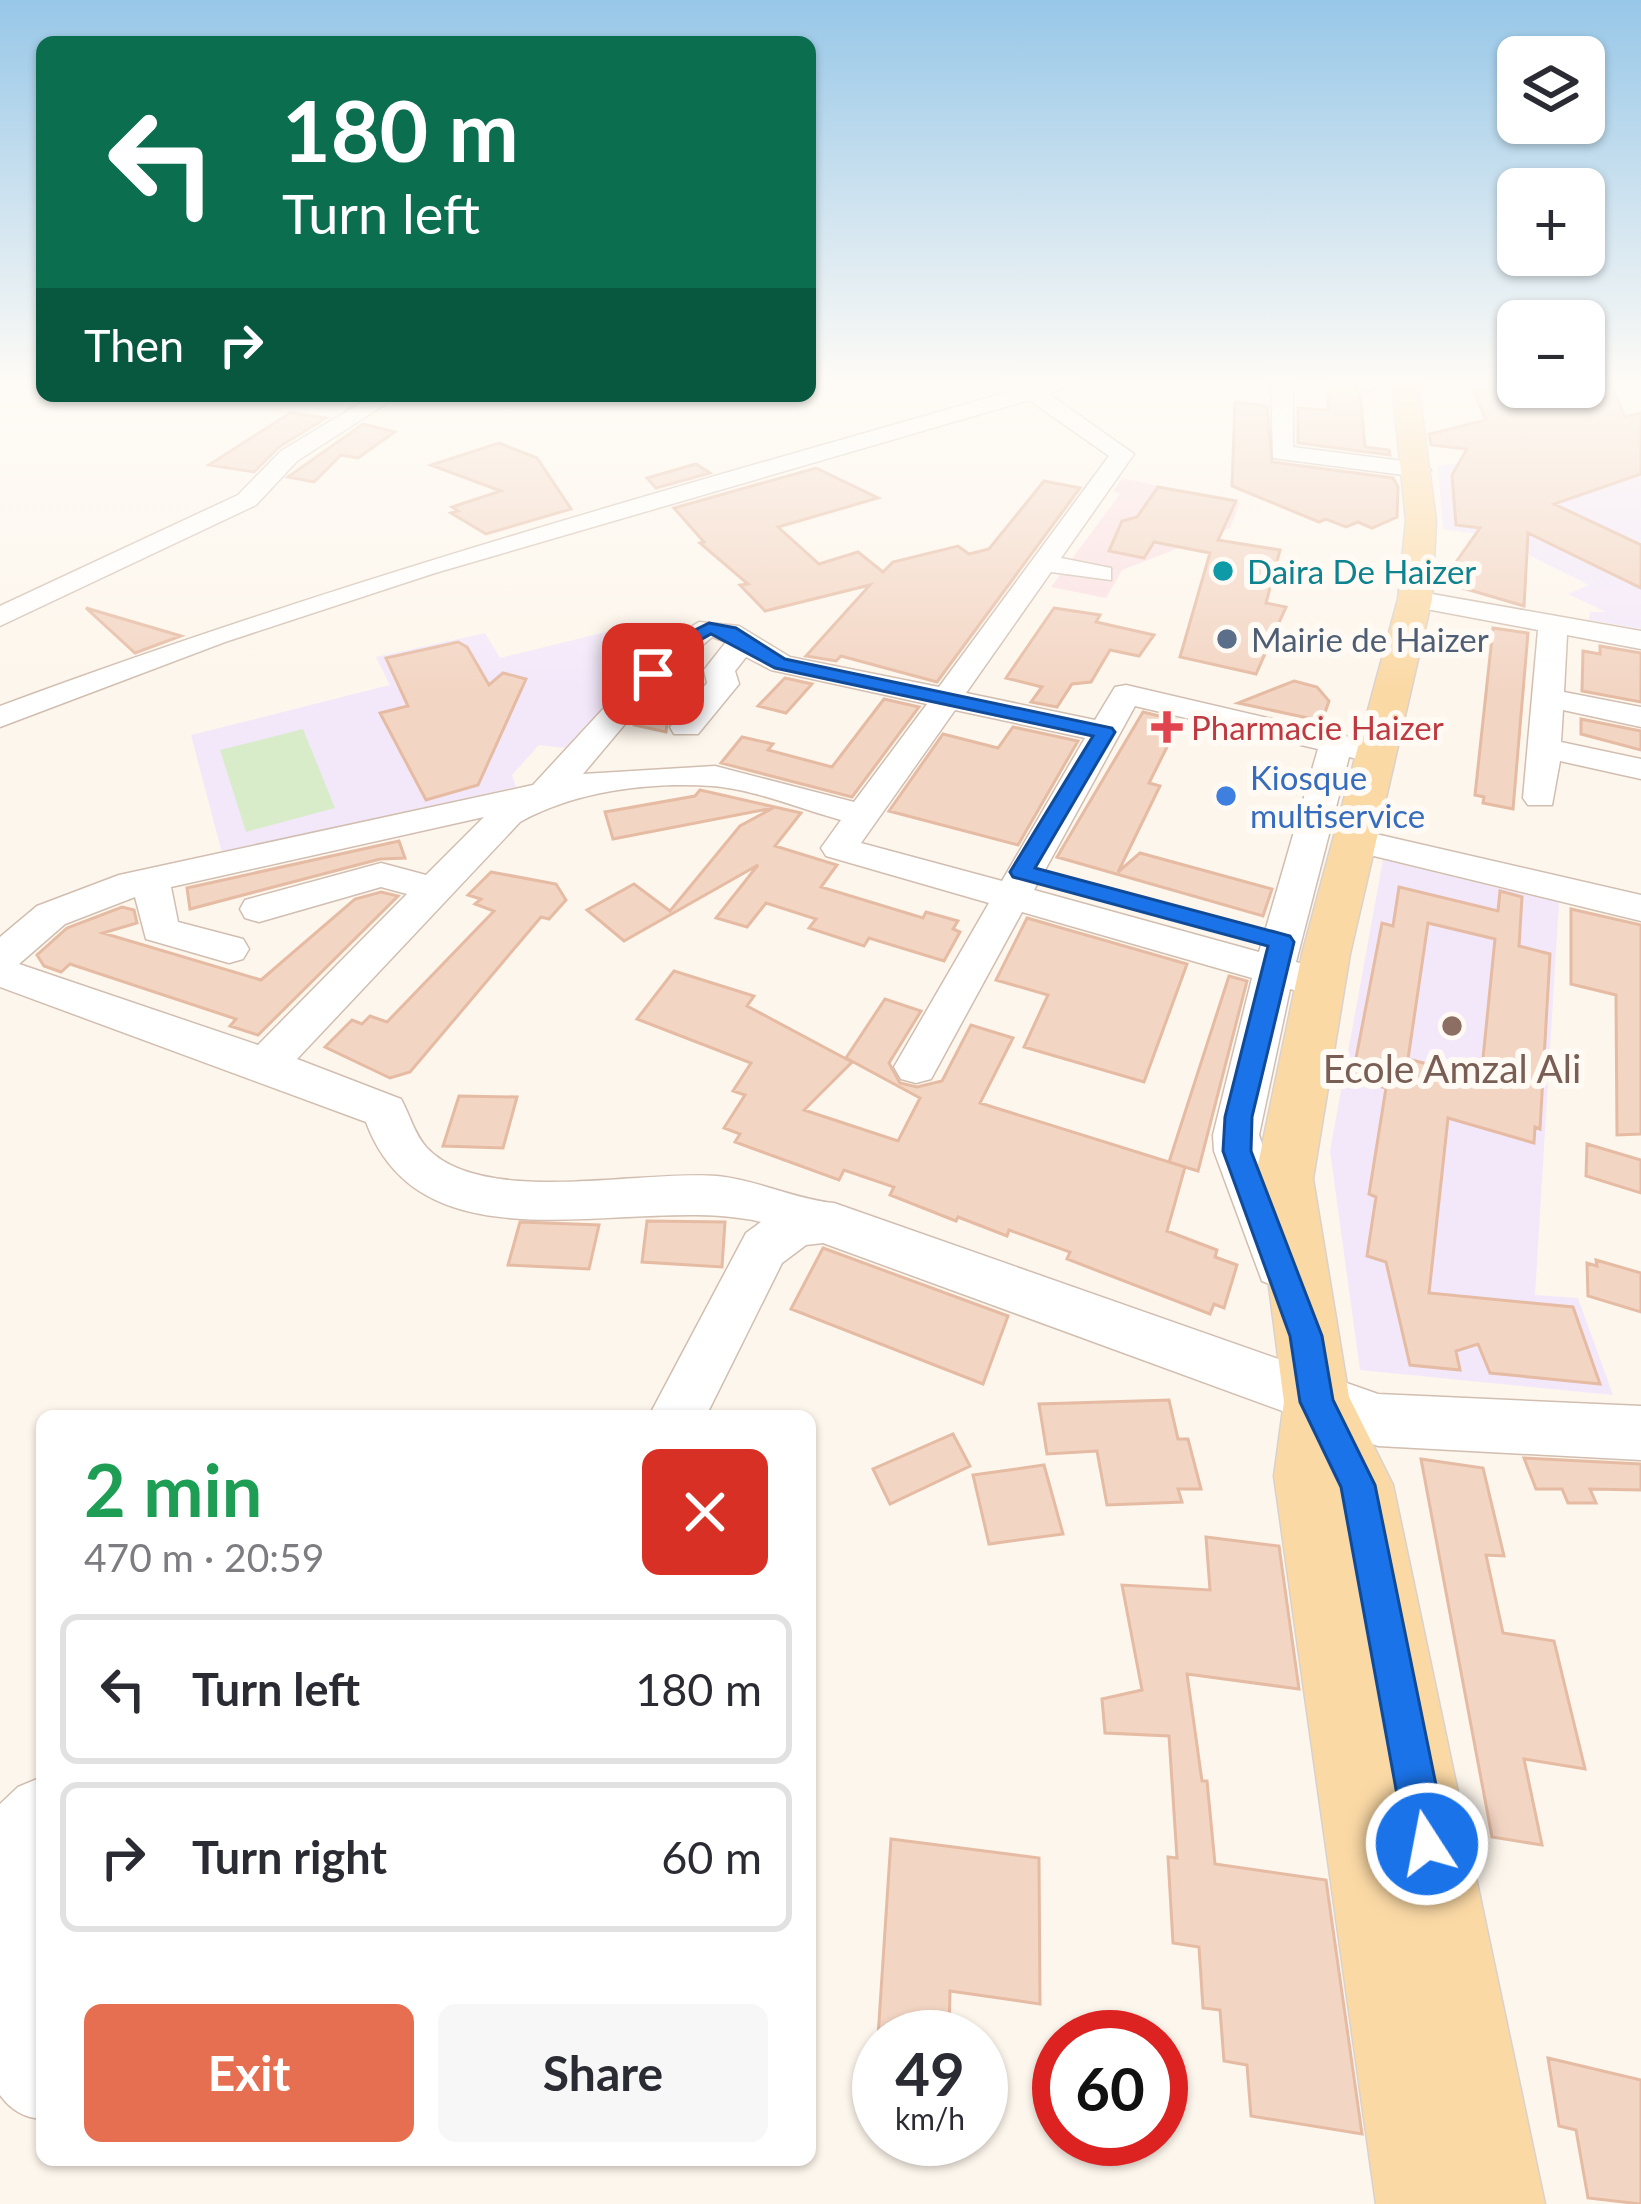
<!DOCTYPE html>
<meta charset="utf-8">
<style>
body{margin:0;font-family:Lato,sans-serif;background:#f7f7f7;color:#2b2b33;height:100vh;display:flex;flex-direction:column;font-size:45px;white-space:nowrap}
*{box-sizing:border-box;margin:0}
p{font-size:39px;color:#7c7c81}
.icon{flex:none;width:66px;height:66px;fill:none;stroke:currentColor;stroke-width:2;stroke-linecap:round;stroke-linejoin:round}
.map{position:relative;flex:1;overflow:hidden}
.sheet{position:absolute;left:36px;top:1410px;width:780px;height:756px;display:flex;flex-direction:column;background:#fff;border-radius:18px;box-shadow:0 3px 9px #0004}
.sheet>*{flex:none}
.guide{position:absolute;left:36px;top:36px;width:780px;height:366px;border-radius:18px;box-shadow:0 3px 9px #0004;background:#0b6e4f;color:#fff;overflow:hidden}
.buttons{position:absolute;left:1497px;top:36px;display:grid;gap:24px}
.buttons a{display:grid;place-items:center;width:108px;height:108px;border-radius:18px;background:#fff;box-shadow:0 3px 9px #0004;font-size:60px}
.speed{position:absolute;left:852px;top:2010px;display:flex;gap:24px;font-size:60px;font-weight:700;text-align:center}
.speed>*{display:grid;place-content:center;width:156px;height:156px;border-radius:50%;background:#fff;box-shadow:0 3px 9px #0004;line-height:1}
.speed small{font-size:30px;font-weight:400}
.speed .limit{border:18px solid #d22;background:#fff;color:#111}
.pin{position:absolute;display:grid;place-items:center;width:102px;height:102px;color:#fff;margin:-51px;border-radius:24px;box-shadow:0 6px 18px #0006}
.me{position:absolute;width:132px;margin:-66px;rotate:349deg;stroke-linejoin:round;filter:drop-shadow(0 0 9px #0008)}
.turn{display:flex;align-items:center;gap:42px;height:252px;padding:0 48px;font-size:54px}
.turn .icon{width:156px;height:156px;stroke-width:2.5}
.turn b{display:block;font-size:84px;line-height:102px}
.then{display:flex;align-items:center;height:114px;padding:0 48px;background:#0003;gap:24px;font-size:45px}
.round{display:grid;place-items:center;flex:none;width:126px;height:126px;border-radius:18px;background:#f7f7f7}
.head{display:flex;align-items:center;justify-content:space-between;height:204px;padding:0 48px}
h1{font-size:72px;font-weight:700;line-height:90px;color:#1e9e55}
.primary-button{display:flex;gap:24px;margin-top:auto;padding:24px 48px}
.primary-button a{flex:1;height:138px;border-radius:18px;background:#e76f51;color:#fff;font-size:48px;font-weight:700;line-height:138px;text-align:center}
.primary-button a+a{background:#f7f7f7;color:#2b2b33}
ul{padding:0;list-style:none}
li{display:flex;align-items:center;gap:36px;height:150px;margin:0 24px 18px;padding:0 24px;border:6px solid #e1e1e2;border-radius:18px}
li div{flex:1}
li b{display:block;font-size:45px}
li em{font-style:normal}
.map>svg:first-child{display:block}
</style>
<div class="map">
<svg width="1641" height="2204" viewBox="0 0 1641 2204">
<rect width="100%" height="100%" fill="#fdf6ec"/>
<path fill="#f3e8fa" d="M1641 438V629L1589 620 1590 612H1606L1568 594 1589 585 1491 536 1443 529 1438 466Z
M631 626 671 634 565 748 539 745 512 775 516 787 222 853 191 735 390 685 376 657 485 633 500 658Z
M1383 860 1559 902 1535 1295 1578 1298 1613 1395 1360 1370 1330 1151Z"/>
<path fill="#fbdfe3" d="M1122 478 1240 503 1230 528 1122 570 1106 598 1051 587 1120 494 1113 492Z"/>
<path fill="#d8ecc9" d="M303 729 335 808 246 832 220 750Z"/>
<path fill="#f3d5c3" stroke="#e6bba3" stroke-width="3" fill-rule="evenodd" d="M1333 383H1351L1360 393 1365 447 1389 450 1390 455 1298 443V408L1328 410 1327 390Z
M1584 383H1611L1625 417 1641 413V474L1554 504 1641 545V588L1528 533 1524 606 1442 582 1480 528 1456 525 1452 475 1467 449 1431 445 1429 434 1486 420 1473 389 1532 391 1547 398 1584 390Z
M1235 402 1267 406 1272 462 1393 478 1398 487 1397 517 1372 528 1358 522 1346 527 1326 519 1319 522 1232 486Z
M290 413 326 418 279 447 254 472 209 465Z
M363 424 395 432 358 458 341 455 314 482 288 477Z
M499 443 537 458 571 509 486 534 451 513 458 511 452 507 501 491 431 465Z
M696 464 710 473 656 488 647 478Z
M816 468 878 498 778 527 819 564 858 552 883 572 893 562 958 546 969 554 989 549 1044 481 1080 488 937 682 841 656 836 661 806 656 870 585 765 611 740 585 748 584 700 543 704 542 674 508Z
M1158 487 1236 501 1218 540 1280 550 1266 603 1286 607 1256 674 1180 657 1210 553 1154 542 1144 558 1109 551 1122 521 1137 517Z
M86 608 181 636 135 653Z
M1054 608 1100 615 1096 622 1154 635 1139 656 1110 650 1091 682 1072 684 1057 707 1031 702 1042 687 1006 678Z
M1493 628 1528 633 1513 809 1483 803 1484 797 1475 795Z
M628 634 660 639 637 666 605 659Z
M458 642 467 647 489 685 503 673 526 679 478 785 426 800 380 713 408 706 386 658Z
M1600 646 1641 653V702L1582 691 1583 651 1600 654Z
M689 668 700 671 702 682 667 724 666 732 635 725Z
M785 678 812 684 786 713 758 706Z
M1294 681 1317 687 1329 701 1322 721 1238 703Z
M884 699 919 707 852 797 721 763 742 737 773 744 768 750 832 767Z
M1143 712 1180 721 1149 783 1160 786 1118 872 1140 853 1272 889 1263 916 1057 857Z
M1581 719 1641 731V750L1581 734Z
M1013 727 1078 741 1018 845 889 811 943 734 998 748Z
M700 790 801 813 775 846 837 865 821 887 923 918 926 912 958 921 953 929 960 932 944 961 869 938 864 946 809 928 816 919 766 903 747 927 716 918 758 865 624 941 587 910 634 884 670 911 740 826 773 808 613 839 605 812 695 796Z
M399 841 405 858 380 859 190 909 187 888Z
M491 872 556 884 566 900 549 919 541 917 410 1072 390 1078 325 1047 352 1020 362 1024 370 1016 387 1022 494 911 475 904 481 899 468 895Z
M1399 887 1498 911 1500 891 1522 897 1519 946 1550 954 1540 1129 1535 1127 1534 1143 1448 1118 1429 1293 1573 1307 1600 1384 1490 1373 1478 1344 1456 1351 1460 1370 1410 1365 1386 1262 1367 1256 1376 1197 1369 1194 1386 1088 1352 1079 1382 923 1393 926ZM1428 923 1495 939 1481 1078 1408 1059Z
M381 892 398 896 258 1035 230 1026 236 1019 70 964 61 972 44 966 37 955 67 928 122 907 134 910 137 923 103 933 261 980 355 899Z
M1571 909 1641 925V1134L1617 1135 1616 995 1571 984Z
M1027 918 1187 964 1144 1082 1024 1047 1048 995 996 980Z
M674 971 754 996 747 1006 852 1062 804 1110 898 1141 920 1098 846 1058 885 999 921 1011 889 1063 900 1083 917 1087 942 1081 971 1025 1013 1038 980 1103 1185 1167 1167 1231 1217 1250 1215 1257 1237 1265 1224 1308 1214 1304 1210 1314 1067 1259 1070 1252 1009 1230 1007 1236 958 1217 956 1221 890 1195 894 1187 844 1170 839 1180 735 1142 740 1134 724 1128 745 1095 733 1091 751 1063 637 1019Z
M1229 976 1247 981 1198 1171 1169 1162Z
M459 1096 517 1097 503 1148 443 1146Z
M1587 1144 1641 1160V1193L1586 1176Z
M647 1221 725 1222 722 1267 642 1262Z
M520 1222 599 1225 589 1269 508 1265Z
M823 1248 1008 1316 983 1384 791 1309Z
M1596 1260 1641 1273V1312L1588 1296 1587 1263 1597 1266Z
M1169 1400 1178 1439H1188L1201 1489H1178L1182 1502 1107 1505 1097 1451 1047 1454 1039 1404Z
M953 1434 970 1466 890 1504 873 1469Z
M1524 1458 1641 1464V1490L1590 1489 1596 1503H1568L1562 1489H1536Z
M1421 1459 1483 1468 1504 1556 1486 1555 1503 1633 1554 1641 1585 1769 1524 1759 1542 1845 1492 1837Z
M1044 1465 1063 1534 989 1544 973 1475Z
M1206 1537 1279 1546 1299 1689 1187 1674 1202 1781H1207L1215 1864 1326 1880 1362 2134 1251 2116 1247 2065 1224 2061 1220 2010 1203 2008 1199 1947 1173 1943 1168 1857 1177 1858 1169 1736 1105 1733 1102 1699 1142 1690 1122 1585 1210 1590Z
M891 1839 1039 1858 1040 2004 950 1991 949 2037H878Z
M1548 2058 1641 2080V2204L1588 2198 1576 2130 1559 2126Z"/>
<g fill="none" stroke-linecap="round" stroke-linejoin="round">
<g stroke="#d1beb0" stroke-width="3">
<path id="minor" d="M1005 383H1073L1049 394 1134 454 1061 558 1111 568V580L1051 572 966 693 1095 720 1115 687 1126 685 1387 746 1392 753 1375 763 1349 757 1296 962 1334 973 1340 983 1334 993 1319 997 1290 989 1259 1135 1305 1266 1298 1281 1280 1288 1262 1281 1214 1151 1213 1135 1252 978 1022 912 931 1079 916 1083 901 1079 894 1067 989 903 826 856 821 848 841 820C800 809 754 789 712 786 648 782 576 791 520 822L297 1059 401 1099C410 1115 414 1134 427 1148 483 1207 641 1170 717 1176 758 1180 794 1199 834 1203L1378 1394 1641 1406V1460L1378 1446 823 1243 806 1245 782 1263 706 1416H649L746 1233 761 1222C638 1192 424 1279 366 1122L0 987V937L37 906 119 875 533 785 663 644 699 622 739 626 790 657 939 687 1109 456 1029 400 435 573 225 642 0 727V706C331 583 669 489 1008 392ZM712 637 726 642 704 670 707 683 670 727 674 734H698L739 684 735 671 746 657 771 670 927 704 854 802 715 766 583 774 662 680ZM1135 706 1318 749 1259 952 1034 890ZM955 710 1085 738 1002 881 861 843ZM484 817 426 875 381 863 245 900 240 909 245 918 259 922 381 887 407 894 258 1045 19 964 65 924 135 897 146 939 229 963 243 959 249 949 243 939 178 922 171 887Z
M1271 383H1293V447L1419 463 1431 470 1419 477 1273 458Z
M1355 383H1377V386L1366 392Z
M372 396H398L297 461 256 505 0 626V606L238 495 281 451Z
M1415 591 1641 631V649L1567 635 1564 692 1641 707V727L1563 710 1561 742 1641 759V779L1560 761 1552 805H1528L1523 798 1538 630 1405 605V593Z
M1354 829 1641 895V921L1341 848 1336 840 1341 832Z
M42 1777V2119C24 2118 10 2109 0 2095V1804L18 1787Z"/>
</g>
<g stroke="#dad1cd" stroke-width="3">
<path id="major" d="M1392 383H1418L1436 521 1432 599 1350 954 1313 1179 1349 1397 1393 1485 1545 2204H1376L1274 1476 1284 1402 1255 1179 1302 954 1398 599 1406 521Z"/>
</g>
<use href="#minor" fill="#fff" fill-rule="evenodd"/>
<use href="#major" fill="#fbd9a5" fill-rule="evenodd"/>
</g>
<linearGradient id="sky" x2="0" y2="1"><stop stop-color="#97c7e8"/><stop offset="0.55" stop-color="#fefbf6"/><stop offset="1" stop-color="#fefbf6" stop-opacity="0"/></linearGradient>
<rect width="1641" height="692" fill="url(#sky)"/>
<path fill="#1a73e8" stroke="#114b97" stroke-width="3" d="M709 623 736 628 785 659 1112 728 1115 732 1035 868 1290 936 1294 942 1252 1117 1251 1151 1322 1336 1333 1400 1375 1485 1448 1844 1442 1859 1427 1866 1412 1859 1406 1844 1341 1487 1300 1402 1290 1336 1223 1151 1225 1117 1268 946 1013 877 1010 872 1093 736 775 668 711 634 686 648 660 677H647V670L673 641Z"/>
<circle fill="#0f9aa8" stroke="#fffaf3" stroke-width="4.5" cx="1223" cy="571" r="12"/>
<circle fill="#5c6f8a" stroke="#fffaf3" stroke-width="4.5" cx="1227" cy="639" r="12"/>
<path fill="#e0444e" stroke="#fffaf3" stroke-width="4.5" d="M1161 709h12v12h12v12h-12v12h-12v-12h-12v-12h12z"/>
<circle fill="#3f7fe0" stroke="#fffaf3" stroke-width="4.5" cx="1226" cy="796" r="12"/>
<circle fill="#8d6e63" stroke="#fffaf3" stroke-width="4.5" cx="1452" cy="1026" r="12"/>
<g text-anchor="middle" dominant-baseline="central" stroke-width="12" stroke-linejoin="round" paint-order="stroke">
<g font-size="33" fill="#0d838f" stroke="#fffaf3" text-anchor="start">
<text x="1247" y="571">Daira De Haizer</text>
</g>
<g font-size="33" fill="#4e5e75" stroke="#fffaf3" text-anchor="start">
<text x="1251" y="639">Mairie de Haizer</text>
</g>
<g font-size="33" fill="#be3a42" stroke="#fffaf3" text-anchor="start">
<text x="1191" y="727">Pharmacie Haizer</text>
</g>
<g font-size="33" fill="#366cbe" stroke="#fffaf3" text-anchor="start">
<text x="1250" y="777">Kiosque<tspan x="1250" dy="38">multiservice</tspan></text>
</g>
<g font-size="39" fill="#785e54" stroke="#fffaf3">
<text x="1452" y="1068">Ecole Amzal Ali</text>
</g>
</g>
</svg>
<div class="buttons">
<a><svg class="icon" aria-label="layers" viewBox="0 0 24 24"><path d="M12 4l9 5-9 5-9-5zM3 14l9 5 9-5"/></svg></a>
<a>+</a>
<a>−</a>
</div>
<div class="speed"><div>49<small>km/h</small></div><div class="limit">60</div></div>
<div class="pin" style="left:653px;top:674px;background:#d93025"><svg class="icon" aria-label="arrive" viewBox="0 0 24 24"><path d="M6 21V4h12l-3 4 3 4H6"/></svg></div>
<svg class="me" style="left:1427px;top:1844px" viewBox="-20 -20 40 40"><circle r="17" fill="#1a73e8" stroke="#fff" stroke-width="3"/><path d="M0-11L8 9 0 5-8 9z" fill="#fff"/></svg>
<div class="guide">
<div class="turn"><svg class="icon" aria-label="left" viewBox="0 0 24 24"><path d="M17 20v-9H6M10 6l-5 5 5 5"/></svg><div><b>180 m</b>Turn left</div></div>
<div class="then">Then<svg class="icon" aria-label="right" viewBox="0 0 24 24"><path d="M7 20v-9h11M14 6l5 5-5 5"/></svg></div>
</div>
<section class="sheet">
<div class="head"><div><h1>2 min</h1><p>470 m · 20:59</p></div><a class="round" style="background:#d93025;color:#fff"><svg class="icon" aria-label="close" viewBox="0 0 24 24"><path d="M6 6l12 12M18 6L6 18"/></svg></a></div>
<ul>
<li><svg class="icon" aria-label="left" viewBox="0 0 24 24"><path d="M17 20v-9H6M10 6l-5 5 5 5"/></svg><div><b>Turn left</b></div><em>180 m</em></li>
<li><svg class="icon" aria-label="right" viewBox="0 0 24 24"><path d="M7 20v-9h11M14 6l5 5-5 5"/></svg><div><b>Turn right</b></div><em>60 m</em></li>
</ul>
<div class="primary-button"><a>Exit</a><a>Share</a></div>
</section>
</div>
